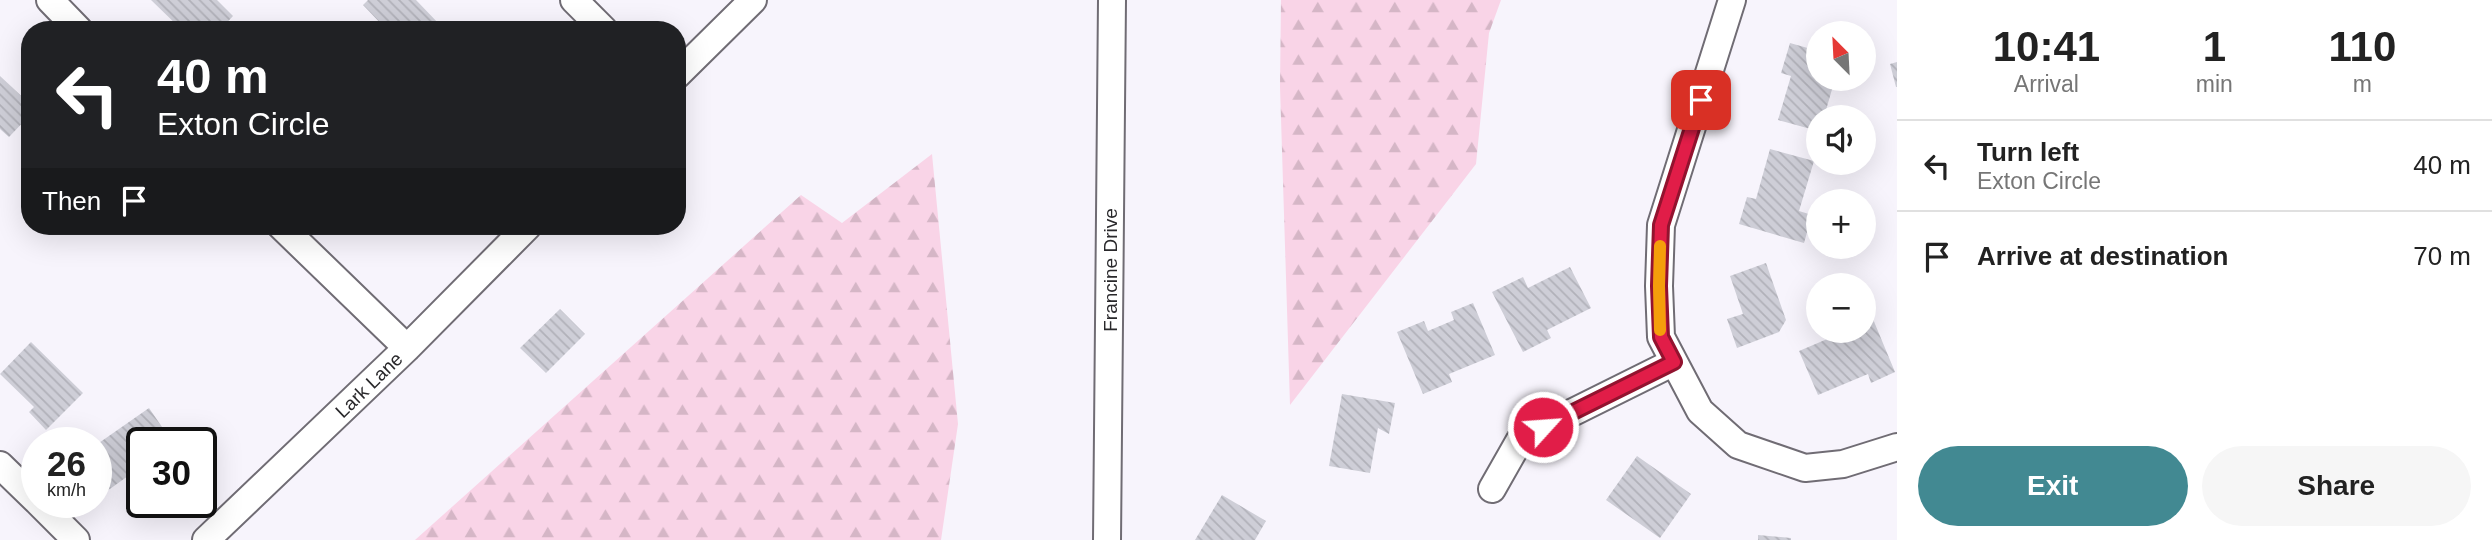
<!DOCTYPE html>
<meta charset="utf-8">
<style>
body{margin:0;font-family:Helvetica,sans-serif;background:#f6f6f6;color:#222;height:100vh;display:flex;flex-direction:column;font-size:26px;white-space:nowrap}
*{box-sizing:border-box;margin:0}
p{font-size:23px;color:#767676}
.icon{flex:none;width:38px;height:38px;fill:none;stroke:currentColor;stroke-width:2;stroke-linecap:round;stroke-linejoin:round}
.map{position:relative;flex:1;overflow:hidden}
.sheet{display:flex;flex-direction:column;background:#fff;width:595px}
.sheet>*{flex:none}
.top-card{position:absolute;left:21px;top:21px;width:665px;height:214px;border-radius:28px;box-shadow:0 7px 28px #0002;background:#202124;color:#fff;overflow:hidden}
.needle{width:46px;rotate:336deg}
.tools{position:absolute;left:1806px;top:21px;display:grid;gap:14px}
.tools a{display:grid;place-items:center;width:70px;height:70px;border-radius:50%;background:#fff;box-shadow:0 7px 28px #0002;font-size:35px}
.speed{position:absolute;left:21px;top:427px;display:flex;gap:14px;font-size:35px;font-weight:700;text-align:center}
.speed>*{display:grid;place-content:center;width:91px;height:91px;border-radius:50%;background:#fff;box-shadow:0 7px 28px #0002;line-height:1}
.speed small{font-size:18px;font-weight:400}
.speed .limit{border:4px solid #111;border-radius:10px;background:#fff;color:#111}
.pin{position:absolute;display:grid;place-items:center;width:60px;height:60px;color:#fff;margin:-30px;border-radius:14px;box-shadow:0 4px 10px #0006}
.me{position:absolute;width:77px;margin:-38px;rotate:64deg;stroke-linejoin:round;filter:drop-shadow(0 0 5px #0008)}
.turn{display:flex;align-items:center;gap:24px;height:147px;padding:0 21px;font-size:32px}
.turn .icon{width:91px;height:91px;stroke-width:2.5}
.turn b{display:block;font-size:49px;line-height:60px}
.then{display:flex;align-items:center;height:66px;padding:0 21px;background:#0003;gap:14px;font-size:26px}
.eta{display:flex;justify-content:space-evenly;align-items:center;height:119px;text-align:center}
.eta b{font-size:42px;font-weight:800;line-height:49px}
.primary-button{display:flex;gap:14px;margin-top:auto;padding:14px 21px}
.primary-button a{flex:1;height:80px;border-radius:42px;background:#428992;color:#fff;font-size:28px;font-weight:800;line-height:80px;text-align:center}
.primary-button a+a{background:#f6f6f6;color:#222}
ul{padding:0;list-style:none}
li{display:flex;align-items:center;gap:21px;height:91px;padding:0 21px;border-top:2px solid #e0e0e0}
li div{flex:1}
li b{display:block;font-size:26px}
li em{font-style:normal}
main{display:flex;flex:1;min-height:0}
.map>svg:first-child{display:block}
</style>
<main>
<div class="map">
<svg width="1897" height="540" viewBox="0 0 1897 540">
<defs>
<pattern id="forest-firs" width="22" height="20" patternUnits="userSpaceOnUse" patternTransform="scale(1.75)"><rect width="22" height="20" fill="#f9d4e7"/><path d="M5 1l3.5 6h-7zM16 11l3.5 6h-7z" fill="#d5b6c6"/></pattern>
<pattern id="building-back-hatch" width="6" height="6" patternUnits="userSpaceOnUse" patternTransform="scale(1.75)"><rect width="6" height="6" fill="#ceced7"/><path d="M-1 5l2 2M0 0l6 6M5-1l2 2" fill="none" stroke="#b1b1b9"/></pattern>
</defs>
<rect width="100%" height="100%" fill="#f7f4fc"/>
<path fill="url(#forest-firs)" d="M1281 0H1501L1489 33 1476 164 1290 405 1280 87Z
M932 154 958 424 941 540H415L801 195 842 223Z"/>
<path fill="url(#building-back-hatch)" d="M151 0H217L233 16 220 30H182Z
M368 0H416L441 26 436 30H387L363 5Z
M1790 43 1818 51V79H1835L1824 117H1818V131L1778 120 1791 76 1781 73Z
M1897 62V87H1896L1890 64Z
M0 76 30 104V115L9 137 0 129Z
M1770 149 1814 161 1799 211 1812 215 1804 243 1739 224 1747 197 1756 199Z
M1766 263 1786 320 1779 332 1737 348 1727 319 1743 314 1730 276Z
M1570 267 1591 308 1547 330 1551 338 1523 352 1492 292 1523 277 1528 288Z
M1473 303 1495 355 1449 374 1452 382 1423 394 1397 332 1424 321 1428 331 1454 320 1451 312Z
M560 309 585 334 546 373 520 348Z
M1870 312 1895 372 1871 383 1868 374 1818 395 1799 351 1846 331H1864V314Z
M31 342 83 393 46 430 29 412 34 407 0 374Z
M1342 394 1395 403 1389 434 1378 428 1370 473 1329 466Z
M149 408 173 443H142V466L107 491 96 475V445Z
M1637 456 1691 494 1660 538 1606 500Z
M1222 495 1266 521 1255 540H1195Z
M1758 535 1791 538V540H1758Z"/>
<g fill="none" stroke-linecap="round" stroke-linejoin="round">
<g stroke="#706c74" stroke-width="30">
<path id="minor" d="M50 0 79 30
M574 0 604 30
M1732 0 1661 225 1659 286 1661 337 1700 411 1738 445 1805 468 1843 464 1897 447
M677 75 753 0
M281 226 407 348
M0 465 37 501
M1492 489 1521 438 1674 362
M38 502 76 540
M206 540 407 348 528 226
M1107 540 1112 0"/>
</g>
<use href="#minor" stroke="#fff" stroke-width="26"/>
</g>
<g fill="none" stroke-linecap="round" stroke-linejoin="round">
<g stroke="#92132f" stroke-width="18">
<path id="route" d="M1543 427 1674 362 1661 337 1659 286 1661 225 1701 100"/>
</g>
<use href="#route" stroke="#e11d48" stroke-width="12"/>
<path stroke="#f59e0b" stroke-width="12" d="M1660 246 1659 286 1660 330"/>
</g>
<g text-anchor="middle" dominant-baseline="central" stroke-width="6" stroke-linejoin="round" paint-order="stroke">
<g font-size="19" fill="#29282b" stroke="#fff">
<text transform="translate(1110 270) rotate(-90)">Francine Drive</text>
<text transform="translate(369 385) rotate(-44)">Lark Lane</text>
</g>
</g>
</svg>
<div class="tools">
<a><svg class="needle" viewBox="-14 -14 28 28"><path d="M0-13l5 13h-10z" fill="#e53935"/><path d="M0 13l5-13h-10z" fill="#767676"/></svg></a>
<a><svg class="icon" aria-label="sound" viewBox="0 0 24 24"><path d="M4 9h4l5-4v14l-5-4H4zM17 9q2 3 0 6"/></svg></a>
<a>+</a>
<a>−</a>
</div>
<div class="speed"><div>26<small>km/h</small></div><div class="limit">30</div></div>
<div class="pin" style="left:1701px;top:100px;background:#d93025"><svg class="icon" aria-label="arrive" viewBox="0 0 24 24"><path d="M6 21V4h12l-3 4 3 4H6"/></svg></div>
<svg class="me" style="left:1543px;top:427px" viewBox="-20 -20 40 40"><circle r="17" fill="#e11d48" stroke="#fff" stroke-width="3"/><path d="M0-11L8 9 0 5-8 9z" fill="#fff"/></svg>
<div class="top-card">
<div class="turn"><svg class="icon" aria-label="left" viewBox="0 0 24 24"><path d="M17 20v-9H6M10 6l-5 5 5 5"/></svg><div><b>40 m</b>Exton Circle</div></div>
<div class="then">Then<svg class="icon" aria-label="arrive" viewBox="0 0 24 24"><path d="M6 21V4h12l-3 4 3 4H6"/></svg></div>
</div>
</div>
<section class="sheet">
<div class="eta">
<div><b>10:41</b><p>Arrival</p></div>
<div><b>1</b><p>min</p></div>
<div><b>110</b><p>m</p></div>
</div>
<ul>
<li><svg class="icon" aria-label="left" viewBox="0 0 24 24"><path d="M17 20v-9H6M10 6l-5 5 5 5"/></svg><div><b>Turn left</b><p>Exton Circle</p></div><em>40 m</em></li>
<li><svg class="icon" aria-label="arrive" viewBox="0 0 24 24"><path d="M6 21V4h12l-3 4 3 4H6"/></svg><div><b>Arrive at destination</b></div><em>70 m</em></li>
</ul>
<div class="primary-button"><a>Exit</a><a>Share</a></div>
</section>
</main>
